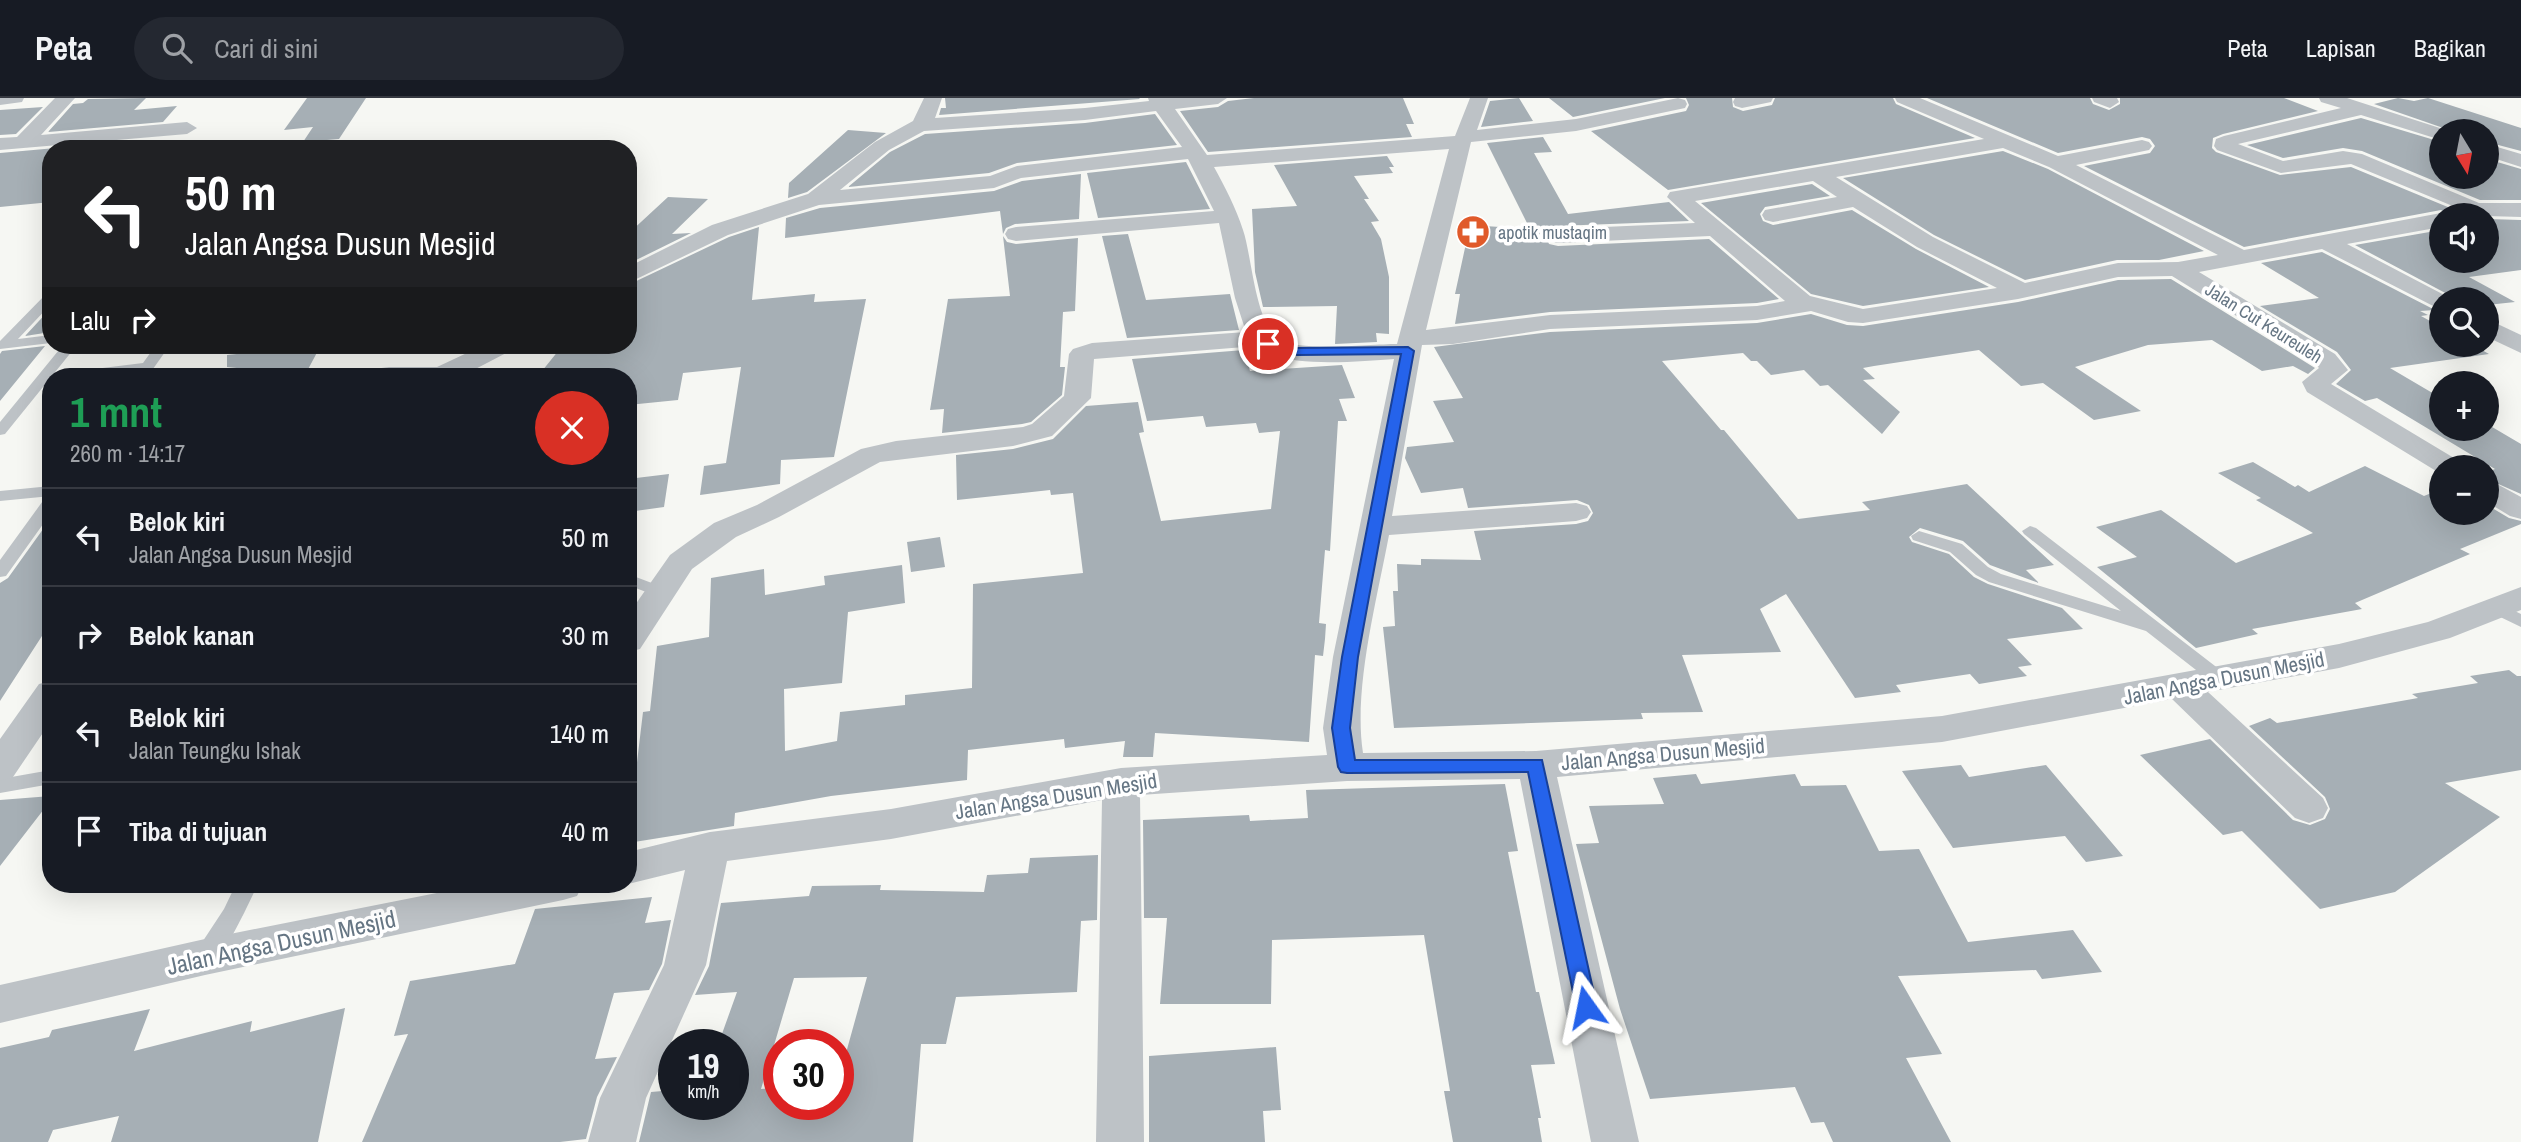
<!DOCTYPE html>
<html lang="id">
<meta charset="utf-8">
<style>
body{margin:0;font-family:"Archivo Narrow",sans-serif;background:#242831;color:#f1f3f6;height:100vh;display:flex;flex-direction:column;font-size:26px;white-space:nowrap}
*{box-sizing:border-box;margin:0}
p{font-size:23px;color:#9ea1a6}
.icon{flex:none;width:38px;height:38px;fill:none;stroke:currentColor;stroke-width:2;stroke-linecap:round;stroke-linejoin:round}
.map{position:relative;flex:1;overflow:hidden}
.details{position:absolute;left:42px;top:270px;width:595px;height:525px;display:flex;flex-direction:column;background:#171b24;border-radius:28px;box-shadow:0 7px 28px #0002}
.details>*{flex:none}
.banner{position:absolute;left:42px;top:42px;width:595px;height:214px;border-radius:28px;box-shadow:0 7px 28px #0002;background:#202124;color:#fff;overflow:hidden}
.needle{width:46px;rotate:170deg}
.tools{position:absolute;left:2429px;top:21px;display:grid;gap:14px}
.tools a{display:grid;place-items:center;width:70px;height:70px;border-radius:50%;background:#171b24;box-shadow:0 7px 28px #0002;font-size:35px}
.speed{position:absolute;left:658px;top:931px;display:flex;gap:14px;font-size:35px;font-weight:700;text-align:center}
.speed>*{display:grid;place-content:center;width:91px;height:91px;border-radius:50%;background:#171b24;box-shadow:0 7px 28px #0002;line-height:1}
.speed small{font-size:18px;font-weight:400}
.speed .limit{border:10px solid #d22;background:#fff;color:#111}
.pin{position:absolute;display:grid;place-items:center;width:60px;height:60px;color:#fff;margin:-30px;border:4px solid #fff;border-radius:50%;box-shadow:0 2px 7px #0007}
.me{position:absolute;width:77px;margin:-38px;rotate:348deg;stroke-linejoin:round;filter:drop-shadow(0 0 5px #0008)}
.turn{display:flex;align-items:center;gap:24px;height:147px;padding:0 28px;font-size:32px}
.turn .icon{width:91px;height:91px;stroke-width:2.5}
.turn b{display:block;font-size:49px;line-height:60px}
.then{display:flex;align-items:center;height:66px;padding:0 28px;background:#0003;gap:14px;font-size:26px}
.round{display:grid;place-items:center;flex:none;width:74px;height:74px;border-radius:37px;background:#242831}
.overview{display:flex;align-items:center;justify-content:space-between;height:119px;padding:0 28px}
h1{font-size:42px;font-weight:800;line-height:52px;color:#1e9e55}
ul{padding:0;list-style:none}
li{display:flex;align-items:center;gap:21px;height:98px;padding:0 28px;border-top:2px solid #363941}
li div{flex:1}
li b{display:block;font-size:26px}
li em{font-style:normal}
header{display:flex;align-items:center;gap:42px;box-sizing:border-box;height:98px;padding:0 35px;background:#171b24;border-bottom:2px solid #363941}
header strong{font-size:33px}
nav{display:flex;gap:38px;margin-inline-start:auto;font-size:24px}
.search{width:490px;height:63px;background:#242831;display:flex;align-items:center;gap:18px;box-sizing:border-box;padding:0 24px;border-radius:38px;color:#9ea1a6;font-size:26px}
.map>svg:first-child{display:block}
</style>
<header>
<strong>Peta</strong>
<div class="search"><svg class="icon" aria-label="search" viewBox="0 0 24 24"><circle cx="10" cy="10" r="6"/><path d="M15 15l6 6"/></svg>Cari di sini</div>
<nav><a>Peta</a><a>Lapisan</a><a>Bagikan</a></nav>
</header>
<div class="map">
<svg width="2521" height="1044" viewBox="0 0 2521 1044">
<rect width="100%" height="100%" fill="#f6f7f3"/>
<path fill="#a6afb5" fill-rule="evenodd" d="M146 0 134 12 177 8 163 24 48 34 73 6 83 5 88 1Z
M307 0H366L339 41 303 44 313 29 284 32Z
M945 0H1139L1140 1 939 17 941 10H946Z
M1254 0H1403L1414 26H1406L1412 39 1208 54 1180 13 1218 9 1228 3Z
M1519 0 1533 23 1481 29 1490 3Z
M1549 0H1665L1573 19Z
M1686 0H1732L1733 9 1743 13 1772 7 1775 0H1893L1896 6 1975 40 1668 92 1591 33 1686 13 1689 7Z
M1927 0H2090L2093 6 2109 12 2120 6V0H2284L2318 13 2223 36 2213 40 2212 50 2216 54 2280 77 2351 69 2455 112 2450 117 2441 112 2244 149 2084 68 2150 55 2155 48 2150 41 2142 39 2058 55Z
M2398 0 2414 3 2428 0 2521 30V53L2487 44V33H2452L2374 6Z
M43 9 16 36 0 37V12Z
M1155 16 1177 47 1017 65 989 75 848 89 890 54 925 36 1085 25Z
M2361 20 2441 44V79H2487V61L2521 71V102H2480L2362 53 2343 50 2283 60 2247 47Z
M848 32 886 35 807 94 788 100 789 85Z
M1543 39 1552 54 1534 55 1568 116 1669 104 1689 123 1557 128 1549 130 1545 137 1549 146 1558 148 1709 141 1779 201 1757 205 1550 214 1455 226 1460 196H1455L1470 127 1530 131 1487 45Z
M145 42 137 51H51V104L0 109V55Z
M2003 53 2048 71 2204 153 2159 162H2117L2025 182 1934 137 1843 80Z
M1387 58 1394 69H1389L1393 75 1354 78 1369 101H1364L1379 123 1371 124 1381 141 1389 179V236L1376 235 1377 244 1335 246 1337 208 1263 209 1255 174 1252 111 1297 108 1274 67Z
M1186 64 1210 111 1098 120 1087 75Z
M1081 76 1079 121 1015 126 1006 130 1003 136 1000 113 785 140 786 120 820 110 994 93 1022 83Z
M1812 86 1830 98 1765 109 1760 116 1763 123 1773 127 1852 112 1916 151 1989 189 1863 208 1811 196 1701 105Z
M668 99 708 101 672 136 691 135 628 166V136Z
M2487 121 2521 122V172L2469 179 2515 204 2487 207V201H2452L2451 198 2355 147 2441 132V163H2487Z
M759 129 752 202 815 196 814 204 866 201 834 359 781 362 780 386 700 397 704 368 726 365 741 269 683 275 678 302 628 307V278H538L563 247H628V187L729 139Z
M1128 136 1146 202 1230 196 1239 232 1127 240 1102 138Z
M1003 138 1007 144 1016 146 1078 140 1075 213 1063 214 1060 269H1065L1062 297 1031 324 1022 326 942 335 944 311 930 312 948 201 1010 198Z
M2322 154 2435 212 2420 213 2428 217 2421 218 2441 229V247H2473L2489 256 2390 270 2441 300V331H2487V326L2521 346V396L2487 381V374L2495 371 2377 300 2365 303 2336 286 2351 272 2337 254 2260 208 2319 200 2261 165Z
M2171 181 2315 270 2308 276 2293 268 2262 273 2212 242 2148 247 2075 269 2141 313 2094 322 2043 285 2021 288 1979 252 1874 268 1863 270 1875 281 1863 282 1900 314 1882 336 1828 287 1820 288 1804 272 1771 277 1757 263H1751L1743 255 1662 263 1721 332H1724L1798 421 1870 412 1862 404 1967 386 2054 467 2026 472 2039 485 1990 467 1963 443 1920 430 1909 439 1912 444 1949 456 1974 479 1988 486 2062 510 2083 531 2007 541 2032 567 2018 569 2027 578 1979 586 1970 576 1896 587 1901 594 1855 600 1786 496 1760 511 1781 554 1682 557 1703 614 1641 615 1643 621 1394 630 1383 529 1395 528 1393 493H1398L1397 466 1421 467V461L1481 462 1474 433 1576 426 1588 423 1593 415 1589 407 1577 402 1468 410 1463 390 1421 395 1405 360 1407 349 1454 344 1433 303 1463 300 1434 249 1550 234 1757 225 1811 216 1847 227 1863 228 2018 204 2118 182Z
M51 210V234L25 238Z
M321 247 305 277 227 269V257Z
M45 248 0 303V256L2 253Z
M1244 252 1250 273 1342 267 1355 300 1339 301 1347 323H1338L1330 453 1325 452 1319 525 1326 526 1325 541 1323 558 1315 557 1309 644 1155 635 1153 659H1123L1125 643 1065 650 1064 641 968 652 967 682 831 698 735 715 734 728 628 745V699L633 698 643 614 650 613 657 548 709 539 711 480 764 471 765 497 825 487 824 478 902 467 905 505 848 514 842 585 784 591 785 653 837 643 840 614 905 607V597L972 590 973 486 1083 475 1073 395 1051 397 1050 392 957 402 956 357 1013 351 1053 341 1086 308 1138 304 1144 334 1139 335 1161 423 1271 411 1280 333 1259 335 1256 325 1206 329 1203 318 1147 323 1132 261Z
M2253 364 2295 389 2298 387 2309 394 2365 368 2424 398 2441 391V415H2487V407L2509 420 2521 423V426L2460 451 2470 456 2355 505 2362 511 2252 531 2258 536 2196 550 2097 469 2137 459 2096 429 2161 412 2236 465 2313 435 2256 402 2261 400 2218 375Z
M669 376 664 409 628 414V381Z
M51 420V524L0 603V485L8 480Z
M940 439 945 469 911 474 907 444Z
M2509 572 2517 578H2521V672L2445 685 2500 719 2395 794 2320 811 2242 733 2223 737 2140 657 2210 641 2293 722 2310 727 2325 721 2330 711 2325 699 2249 628 2270 620 2277 625 2418 600 2412 596 2478 585 2470 578Z
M1961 667 1969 679 2046 667 2123 758 2086 764 2065 738 1953 750 1902 673Z
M1696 676 1701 686 1795 676 1801 688 1846 687 1879 753 1919 751 1968 844 2073 832 2102 874 2042 881 2036 872 1898 878 1942 956 1906 960 1951 1044H1833L1824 1024 1811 1025 1795 989 1650 1001 1620 911 1576 746 1599 745 1589 708 1664 706 1653 680Z
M1505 686 1518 753 1508 754 1536 894H1539L1555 966 1531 967 1541 1020H1538L1542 1044H1453L1444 993H1450L1424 837 1272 842 1271 906H1160L1167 820H1144L1143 722 1249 717 1250 723 1308 720 1306 692Z
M51 698V702L0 768V702Z
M1098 757 1097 822 1081 823 1077 894 956 899 946 946H921L913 1044H639L651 994 674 992V1006H733V947H718L737 894 695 897 709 868 721 805 809 798 812 788 881 787 880 792 984 794 987 777 1028 775 1030 760ZM867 879 838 984V1006H779V989L761 991 794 880Z
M652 799 645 825 671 822 662 866 649 892 614 895 595 961 617 959 597 999 586 1041 560 1044H362L408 936 394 938 410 883 515 866 535 811Z
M345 910 318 1044H111L119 1018 53 1032 48 1044H0V950L49 939 52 932 150 911 134 953 252 923 250 934Z
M1276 949 1281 1012 1263 1013 1265 1044H1149V958Z"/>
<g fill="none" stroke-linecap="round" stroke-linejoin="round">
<path fill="#bdc2c6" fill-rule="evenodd" d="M51 194V206L18 241 51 237V245L0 251V243L47 195Z
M63 247H77L5 336 0 337V324Z
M156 247H170L148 278H134L137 274 104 278H63L70 274 143 265Z
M51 388V398L0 403V393Z
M51 398V415L6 478 0 479V462L45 400Z
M2030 428 2036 430 2228 578 2230 582 2228 586H2214L2146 533 1989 484 1976 477 1950 454 1913 442 1911 438 1919 433 1962 446 1988 469 2001 476 2121 513 2024 436 2022 433Z
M628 476 665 490 668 494 659 499 628 487Z
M2498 505 2521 516V529L2492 515 2489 511 2492 507Z
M51 672V686L0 695V681Z
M236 786H258C250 803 226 855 213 865 208 869 202 868 197 866L194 859 197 852 224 811Z"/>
<path fill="#bdc2c6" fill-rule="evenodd" d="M0 0H24L22 4 0 7Z
M55 0H75L41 37 187 24 197 30 187 36 0 52V40L17 39Z
M924 0H942L935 20 1085 10 1149 3 1148 0H1227L1218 6 1175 11 1207 57 1455 38 1470 0H1488L1477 32 1576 21 1678 0 1685 2 1687 6 1685 10 1576 33 1471 44 1426 232 1550 217 1757 208 1785 203 1710 138 1558 145 1550 143 1547 138 1550 133 1558 131 1695 125 1667 99 1670 94 1984 41 1897 4 1895 0H1920L2058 58 2142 42 2149 44 2152 48 2149 52 2076 67 2244 152 2441 115 2448 117H2441V129L2347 146 2450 200 2441 201V212L2322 151 2199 174 2335 256 2348 272 2331 286 2459 363 2463 369H2441V376L2307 294 2302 284 2319 270 2317 268 2172 178 2118 179 2018 201 1863 225 1848 224 1811 213 1757 222 1550 231 1453 246 1422 247 1392 418 1576 405 1587 408 1591 414 1587 420 1576 423 1389 437C1377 502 1353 591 1363 655L1536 653 1942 618 2339 546 2428 524 2521 489V512L2450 540 2339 570 2208 594 2323 700 2328 710 2323 720 2309 725 2295 720 2172 601 1942 644 1557 679 1639 1044H1591L1520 681 1347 683 1140 697 1144 1044H1096L1102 702 891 741 727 763 706 867 646 1000 636 1044H588L600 1000 664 867 685 772 628 786V754L710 734 891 711 1121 670 1327 657 1323 630 1333 559 1394 261C1359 263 1284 272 1257 248L1094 261 1091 300 1052 338 1013 348 880 364 779 419 736 439 692 471 640 551 628 554V517L670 457 714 425 757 407 861 351 896 343 1023 329 1032 326 1064 298 1069 256 1073 251 1092 245 1246 234 1235 200 1219 125 1016 143 1008 141 1005 136 1008 131 1016 129 1214 113 1188 61 1021 80 994 90 819 107 728 137 628 185V169L712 127 808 96 875 44 913 23ZM1156 13 1182 49 1017 68 990 78 840 92 889 52 924 33 1085 22ZM2003 50 2049 69 2218 157 2178 164 2118 165 2025 185 1933 139 1836 79ZM1449 51 1397 246C1371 246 1301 254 1280 242 1255 227 1252 158 1243 132 1236 110 1225 89 1214 69ZM1813 83 1837 99 1765 112 1762 117 1765 122 1773 124 1853 109 1917 149 1997 190 1863 211 1810 198 1695 103Z
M1735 0H1773L1771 4 1742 10 1735 8 1733 4Z
M2092 0H2117L2119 4 2110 10 2094 4Z
M2319 0H2347L2449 33H2441V42L2361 17 2238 46 2283 63 2343 53 2362 56 2479 105H2521V119L2453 117 2460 111 2351 66 2281 75 2217 52 2214 48 2216 41 2224 38 2341 10 2321 4Z
M2487 46 2521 56V69L2487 58Z
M2487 221 2521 237V255L2487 239Z
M484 247H516L512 252 462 278H362L366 272 389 269H437Z
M2487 383 2497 386 2521 399V421L2510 418 2487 404Z
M51 583V623L13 679 0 683V641L39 586Z
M482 786H583L577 798 563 802 205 877 0 925V887L205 841Z"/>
</g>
<path fill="#2563eb" stroke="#184099" stroke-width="2" d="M1268 242 1297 250 1408 249 1414 253 1358 559 1350 630 1355 662H1542L1597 909 1594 916 1586 918 1579 916 1576 909 1528 674 1347 675 1341 674 1338 669 1332 630 1342 559 1401 256 1297 257 1264 248V243Z"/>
<defs>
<g id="pharmacy-disc" transform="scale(1.75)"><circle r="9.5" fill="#e05a2a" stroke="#fff"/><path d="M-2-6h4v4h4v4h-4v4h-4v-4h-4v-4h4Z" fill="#fff"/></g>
</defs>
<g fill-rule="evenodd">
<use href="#pharmacy-disc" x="1473" y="134"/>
</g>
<g text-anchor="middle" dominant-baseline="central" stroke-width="7" stroke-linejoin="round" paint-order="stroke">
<g font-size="18" fill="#667684" stroke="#fff" text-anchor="start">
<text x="1498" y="134">apotik mustaqim</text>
</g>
<g font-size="18" fill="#667684" stroke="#fff">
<text transform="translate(2264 225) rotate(32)">Jalan Cut Keureuleh</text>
</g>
<g font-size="21" fill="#667684" stroke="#fff">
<text transform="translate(2224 580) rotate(-11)">Jalan Angsa Dusun Mesjid</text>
<text transform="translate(1663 656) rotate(-5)">Jalan Angsa Dusun Mesjid</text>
<text transform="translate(1056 698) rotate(-9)">Jalan Angsa Dusun Mesjid</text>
</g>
<g font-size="24" fill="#667684" stroke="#fff">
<text transform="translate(281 844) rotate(-12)">Jalan Angsa Dusun Mesjid</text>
</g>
</g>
</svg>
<div class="tools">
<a><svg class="needle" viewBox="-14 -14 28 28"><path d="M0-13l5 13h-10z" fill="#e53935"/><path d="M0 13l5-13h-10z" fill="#9ea1a6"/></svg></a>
<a><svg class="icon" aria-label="sound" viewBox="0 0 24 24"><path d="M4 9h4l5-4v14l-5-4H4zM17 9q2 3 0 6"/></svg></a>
<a><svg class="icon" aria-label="search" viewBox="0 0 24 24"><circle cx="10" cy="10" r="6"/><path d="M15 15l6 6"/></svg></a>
<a>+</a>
<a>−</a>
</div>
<div class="speed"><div>19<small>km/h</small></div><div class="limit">30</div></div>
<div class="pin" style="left:1268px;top:246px;background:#d93025"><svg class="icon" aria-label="arrive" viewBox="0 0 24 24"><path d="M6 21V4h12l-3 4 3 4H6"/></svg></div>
<svg class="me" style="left:1586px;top:909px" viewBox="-20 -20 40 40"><path d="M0-17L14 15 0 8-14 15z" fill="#2563eb" stroke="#fff" stroke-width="4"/></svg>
<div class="banner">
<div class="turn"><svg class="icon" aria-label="left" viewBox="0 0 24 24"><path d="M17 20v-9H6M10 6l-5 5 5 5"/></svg><div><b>50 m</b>Jalan Angsa Dusun Mesjid</div></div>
<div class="then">Lalu<svg class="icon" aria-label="right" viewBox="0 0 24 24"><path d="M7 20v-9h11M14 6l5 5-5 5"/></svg></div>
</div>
<section class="details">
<div class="overview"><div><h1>1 mnt</h1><p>260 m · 14:17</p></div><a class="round" style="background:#d93025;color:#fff"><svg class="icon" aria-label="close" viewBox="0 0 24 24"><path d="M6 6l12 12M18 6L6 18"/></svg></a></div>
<ul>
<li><svg class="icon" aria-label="left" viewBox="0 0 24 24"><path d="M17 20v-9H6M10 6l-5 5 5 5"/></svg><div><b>Belok kiri</b><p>Jalan Angsa Dusun Mesjid</p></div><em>50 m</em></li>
<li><svg class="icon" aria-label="right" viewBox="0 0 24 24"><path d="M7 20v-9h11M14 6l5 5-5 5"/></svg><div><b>Belok kanan</b></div><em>30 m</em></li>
<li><svg class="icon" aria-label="left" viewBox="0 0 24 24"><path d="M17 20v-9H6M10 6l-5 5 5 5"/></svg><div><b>Belok kiri</b><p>Jalan Teungku Ishak</p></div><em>140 m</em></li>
<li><svg class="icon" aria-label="arrive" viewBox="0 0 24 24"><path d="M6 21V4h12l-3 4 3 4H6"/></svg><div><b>Tiba di tujuan</b></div><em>40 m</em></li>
</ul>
</section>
</div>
